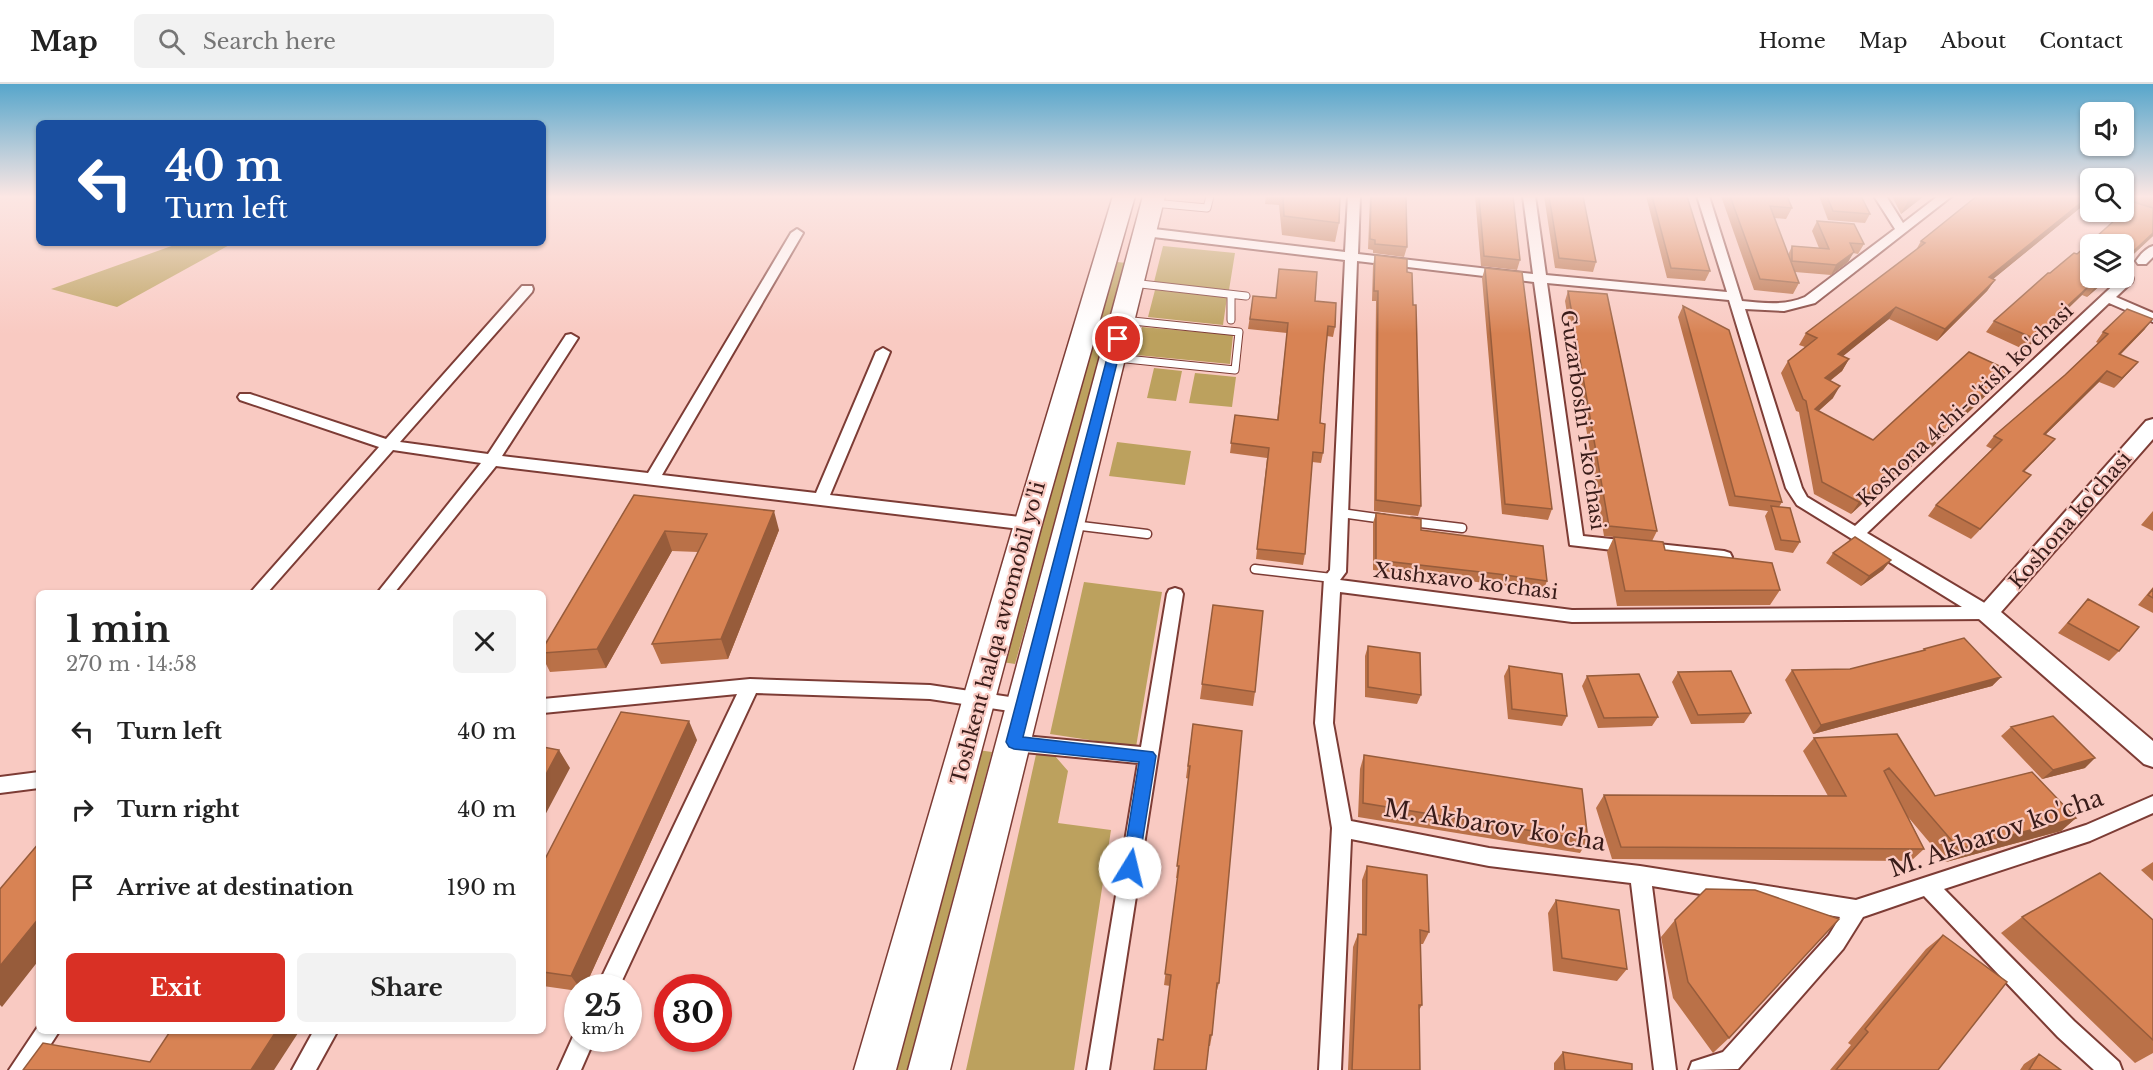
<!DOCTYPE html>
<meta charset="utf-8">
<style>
body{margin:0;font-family:"Libre Baskerville",serif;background:#f2f2f2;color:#222;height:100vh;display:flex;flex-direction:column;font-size:22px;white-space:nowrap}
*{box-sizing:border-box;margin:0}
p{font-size:20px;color:#767676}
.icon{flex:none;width:33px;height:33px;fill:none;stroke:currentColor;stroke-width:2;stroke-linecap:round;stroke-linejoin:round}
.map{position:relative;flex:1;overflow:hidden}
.drawer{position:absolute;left:36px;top:506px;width:510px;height:444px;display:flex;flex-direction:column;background:#fff;border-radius:9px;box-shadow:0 2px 4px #0004}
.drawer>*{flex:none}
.top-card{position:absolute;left:36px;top:36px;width:510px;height:126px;border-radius:9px;box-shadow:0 2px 4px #0004;background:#1a4fa0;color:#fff;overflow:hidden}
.fabs{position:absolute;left:2080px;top:18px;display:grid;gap:12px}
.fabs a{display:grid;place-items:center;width:54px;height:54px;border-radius:9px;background:#fff;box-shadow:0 2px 4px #0004;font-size:30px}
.speed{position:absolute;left:564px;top:890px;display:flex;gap:12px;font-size:30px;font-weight:700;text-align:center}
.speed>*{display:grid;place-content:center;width:78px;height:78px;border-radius:50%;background:#fff;box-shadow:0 2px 4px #0004;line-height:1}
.speed small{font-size:15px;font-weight:400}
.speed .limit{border:9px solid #d22;background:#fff;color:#111}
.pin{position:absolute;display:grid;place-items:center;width:51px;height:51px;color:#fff;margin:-26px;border:3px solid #fff;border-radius:50%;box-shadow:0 2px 6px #0007}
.me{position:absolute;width:66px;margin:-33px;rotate:9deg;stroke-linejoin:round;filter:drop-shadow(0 0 4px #0008)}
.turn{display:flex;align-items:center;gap:21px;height:126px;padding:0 30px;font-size:27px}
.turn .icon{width:78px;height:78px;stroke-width:2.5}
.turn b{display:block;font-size:42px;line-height:51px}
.round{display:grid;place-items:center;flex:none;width:63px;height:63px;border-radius:9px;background:#f2f2f2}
.summary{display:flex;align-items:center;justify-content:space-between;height:102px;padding:0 30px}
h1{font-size:36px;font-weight:800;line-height:45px}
.action{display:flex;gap:12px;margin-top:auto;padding:12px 30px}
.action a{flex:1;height:69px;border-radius:9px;background:#d93025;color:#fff;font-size:24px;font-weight:800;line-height:69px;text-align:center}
.action a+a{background:#f2f2f2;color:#222}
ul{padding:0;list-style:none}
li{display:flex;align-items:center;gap:18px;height:78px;padding:0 30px}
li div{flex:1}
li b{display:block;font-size:22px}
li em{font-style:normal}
header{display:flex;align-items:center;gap:36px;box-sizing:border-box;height:84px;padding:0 30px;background:#fff;border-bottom:2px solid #e0e0e0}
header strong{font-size:28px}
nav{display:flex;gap:33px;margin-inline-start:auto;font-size:21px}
.search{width:420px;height:54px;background:#f2f2f2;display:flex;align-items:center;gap:15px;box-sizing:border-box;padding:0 21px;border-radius:9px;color:#767676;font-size:22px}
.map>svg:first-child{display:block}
</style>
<header>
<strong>Map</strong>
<div class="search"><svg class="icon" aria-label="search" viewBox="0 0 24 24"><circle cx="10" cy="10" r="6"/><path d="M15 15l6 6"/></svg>Search here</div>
<nav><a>Home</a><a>Map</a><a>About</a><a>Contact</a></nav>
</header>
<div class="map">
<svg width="2153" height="986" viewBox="0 0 2153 986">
<rect width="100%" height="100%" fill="#f9cac2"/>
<path fill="#bca15e" d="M180 159H233L117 223 51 205Z
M1163 162 1235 169 1229 206 1154 198Z
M1117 178 1126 179 1015 580 1002 578Z
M1155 206 1227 213 1223 241 1148 233Z
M1142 243 1233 251 1230 280 1136 271Z
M1154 284 1182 287 1176 317 1147 314Z
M1195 289 1236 293 1232 323 1189 319Z
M1117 358 1191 367 1185 401 1109 392Z
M1084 498 1162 508 1136 663 1050 650Z
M978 666 992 668 907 986H890Z
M1037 666 1055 672 1068 687 1058 739 1111 746 1074 986H966Z"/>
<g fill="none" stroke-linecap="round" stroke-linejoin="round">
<g stroke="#7d3c35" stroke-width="9">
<path id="lane-far1" d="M1153 119 1207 124 1210 112
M1132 199 1246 212
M1231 211V236
M1116 274 1235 286 1239 248 1123 236"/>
</g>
<g stroke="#7d3c35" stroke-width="11">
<path id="lane" d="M1341 429 1384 435
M1412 438 1462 444
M1073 441 1147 450
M1255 485 1332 494"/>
</g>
<g stroke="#7d3c35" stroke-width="4">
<path id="street" d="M1348 112H1360L1358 170 1533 190 1523 112H1535L1546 191 1727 208 1697 112H1709L1742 217C1764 219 1785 222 1805 213L1895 145 1874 112H1886L1903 139 1938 112H1952L1815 219 1784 227 1745 225 1802 404 1807 413 1855 442 2121 194 2132 192 2133 195 2132 198 2116 213 2153 229V238L2109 219 1867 449 1993 524 1995 529 1993 534 1987 535 1572 538 1340 508 1333 639 1351 737 1489 764 1640 782 1856 816 2086 741 2153 712V729L2090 757 1944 805 2074 937 2119 978 2122 986H2094L2058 953 1924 812 1863 833 1843 865 1738 985 1689 986 1692 978 1723 968 1829 851 1840 833 1652 802 1676 986H1654L1631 799 1489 782 1351 755 1341 986H1319L1332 744 1315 639 1324 494 1330 486 1345 176 1145 152 1139 148 1145 144 1171 147 1345 168ZM1357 177 1534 198 1570 461 1724 479 1730 477 1732 473 1730 469 1724 467 1583 452 1547 199 1729 216 1786 404 1797 421 1962 523 1572 526 1340 496 1346 488Z
M797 145 803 149 662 391 816 409 876 268 883 264 890 268 830 411 1028 434 1034 436 1036 440 1034 444 1028 446 496 382 395 508H378L481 379 393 366 268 508H251L379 363 240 316 238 313 240 310H250L386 355 522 202H532L533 205 532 208 400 358 488 370 566 251 571 250 578 254 502 372 648 389 791 149Z
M2153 162V173L2146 180H2138L2136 177C2140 171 2146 164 2153 162Z
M1175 504 1181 506 1183 510 1109 986H1087L1138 679 1014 667 1007 664 1005 659 1007 654 1014 651 1141 663 1167 510 1169 506Z
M750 595 930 601 1023 615 1029 617 1032 622 1029 627 1023 629 930 615 756 609 619 903H597L737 610 543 629V615Z
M39 688V704L0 709V693Z
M39 941V946H60L34 986H9Z
M314 946H338L316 986H292Z
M576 946 578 954H595L581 986H558Z"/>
</g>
<g stroke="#7d3c35" stroke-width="4">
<path id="secondary" d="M2153 335V355L2001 528 2153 657V683L2144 680 1979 535 1975 529 2146 337Z"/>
</g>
<g stroke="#7d3c35" stroke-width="3">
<path id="highway" d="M1113 112H1135L1042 440 896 986H854L1014 440Z
M1143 112H1165L950 986H908Z"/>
</g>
<use href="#lane-far1" stroke="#fff" stroke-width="7"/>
<use href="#lane" stroke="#fff" stroke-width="8"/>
<use href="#street" fill="#fff" fill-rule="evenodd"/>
<use href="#secondary" fill="#fff" fill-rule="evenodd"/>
<use href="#highway" fill="#fff" fill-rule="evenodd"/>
</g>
<path fill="#ba7148" d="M1266 112H1340L1339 139 1335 158 1282 151 1279 121 1265 120Z
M1370 112H1406L1407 163 1404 173 1373 169V166L1368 165Z
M1475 112H1513L1520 176 1517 186 1481 182Z
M1544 112H1583L1596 178 1593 188 1555 184Z
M1646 112H1687L1710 187 1705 197 1667 194Z
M1721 112H1787L1792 124 1786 135 1774 134 1788 171 1792 162 1819 164 1812 147 1817 137 1864 160 1858 170 1853 169 1848 178 1831 191 1795 188 1799 199 1793 210 1754 206Z
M1819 112H1861L1870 130 1865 139 1828 136Z
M1892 112H1924L1901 130Z
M2091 112V128H2124V112H2153V152L2124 179V160L2109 194 2087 213 2082 211 2025 266 1986 248 1994 237 2050 189 2077 170 2114 137 2080 124 1993 195 1995 196 1987 207 1937 257 1889 235 1842 272 1849 275 1842 287 1830 297 1833 314 1818 327 1873 356 2000 298 1910 384 1904 381 1851 430 1814 410 1799 328 1796 327 1781 289 1788 277 1805 263 1799 261 1806 249 1916 166 1921 157Z
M1375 171 1407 188 1413 221 1421 422 1418 432 1374 427 1376 217H1372L1373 181Z
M1485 184 1552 425 1548 436 1502 430 1482 194Z
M1568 207 1657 447 1652 457 1665 466 1780 506 1770 521 1617 522 1607 468 1614 453 1604 452 1565 217Z
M1253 212 1315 217 1335 243 1333 253 1327 252 1320 339 1323 369 1321 379 1312 378 1305 470 1303 481 1256 475 1267 374 1230 369 1235 331 1277 336 1287 249 1248 245Z
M1683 222 1782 418 1779 423 1800 458 1793 469 1775 466 1765 432 1768 427 1729 422 1678 233Z
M2145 245 2120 271 2138 278 2129 288 2114 304 2099 298 2046 350V365L2024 388 2022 401 1971 455 1928 432 1936 421 1992 365 1986 362 1994 352 2065 291 2098 259 2096 258 2103 248Z
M634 411 779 446 728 575 661 580 652 560 698 468 672 467 606 584 550 588 543 574V564Z
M2153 427V447L2141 441Z
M1376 429 1421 446 1547 497 1543 507 1494 500 1373 486V439Z
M1833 469 1891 476 1883 486 1861 502 1826 479Z
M2153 503V529L2138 521Z
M2088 515 2119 567 2109 577 2058 549Z
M1213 521 1255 608 1253 622 1200 615Z
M1368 562 1421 611 1417 620 1365 613V572Z
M1924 565 2001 593 1992 602 1813 650 1785 596 1792 586 1850 585 1922 567Z
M1509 582 1567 632 1562 642 1508 635 1504 592Z
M1678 588 1751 629 1744 639 1691 640 1672 598Z
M1587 592 1658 633 1652 642 1598 644 1582 602Z
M1193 640 1219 899 1216 910 1212 951 1210 962 1163 956 1170 902 1164 901 1178 794H1176L1189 695 1186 694Z
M2011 643 2085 684 2042 695 2001 652Z
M1897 650 1935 712 2076 734 2061 747 1946 778 1908 733 1924 765 1911 777 1612 775 1596 724 1604 711 1828 712 1803 667 1814 654Z
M697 656 585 903H578V907L543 902V779Z
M1364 671 1588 756 1580 769 1358 733 1360 685Z
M2153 778V797L2141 786Z
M1367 782 1429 848 1423 860H1420L1422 921 1419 926 1420 986H1348L1353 863 1358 850 1362 851V796Z
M1556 816 1627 885 1617 897 1553 887 1548 829Z
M2022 833 2153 836V969L2135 979 2001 849Z
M1675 836 1729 954 1713 969 1673 914 1661 853Z
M1943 851 1938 986H1830L1851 961 1848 959 1926 865Z
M1563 968 1632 986H1554V979Z
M2039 970 2061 986H2020L2024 980Z"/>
<path fill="#975c3b" d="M1913 112H1924L1901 130 1909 115Z
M2088 113 2080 124 1981 205 1989 193Z
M2153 149V152L2124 179V176Z
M1854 168 1848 178 1831 191 1836 181Z
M2105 194H2109L2087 213 2096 202Z
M1995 196 1987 207 1937 257 1945 245Z
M2091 200 2082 211 2025 266 2033 254Z
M1896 223 1889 235 1831 282 1838 270Z
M2153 235 2145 245 2111 280 2119 270Z
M1849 275 1842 287 1818 306 1825 294Z
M2138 278 2129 288 2114 304 2122 294Z
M2008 286 2000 298 1910 384 1918 372Z
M2107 287 2099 298 2036 360 2044 350Z
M1840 302 1833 314 1810 335 1815 325Z
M2055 355 2046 365 2014 397 2023 387Z
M1912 369 1904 381 1851 430 1859 418Z
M2031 391 2022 401 1971 455 1980 445Z
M774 427 779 446 728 575 721 555Z
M665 447 672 467 606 584 597 565Z
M1891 476 1883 486 1861 502 1869 492Z
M2001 593 1992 602 1813 650 1821 641Z
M689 637 697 656 585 903H579L571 892Z
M559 666 570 684 543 735V696Z
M2095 674 2085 684 2042 695 2053 686Z
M2076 734 2061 747 1946 778 1959 765Z
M39 834V876L2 923 0 921V882Z
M277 946H300L274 986H251Z"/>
<path fill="#d88354" stroke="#975c3b" stroke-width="1.5" d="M1283 112H1340L1339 139 1284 132Z
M1371 112H1406L1407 163 1375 160V156L1370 155Z
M1479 112H1513L1520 176 1484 172Z
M1549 112H1583L1596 178 1559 174Z
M1652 112H1687L1710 187 1671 184Z
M1730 112H1787L1792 124 1770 122 1799 199 1760 195Z
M1827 112H1861L1870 130 1833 127Z
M1977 112H2091V114L2088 113 1989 193 1995 196 1945 245 1896 223 1838 270 1849 275 1825 294 1840 302 1815 325 1873 356 1969 268 2008 286 1918 372 1912 369 1859 418 1822 398 1806 317 1803 315 1788 277 1817 254 1806 249 1925 159 1921 157Z
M2124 112H2131L2130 117 2153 124V149L2124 176V160H2091V194H2105L2096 202 2091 200 2033 254 1994 237 2048 189H2050L2074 169 2077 170 2125 127H2124Z
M1817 137 1854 140 1864 160 1850 159 1854 168 1836 181 1792 177V162L1829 165Z
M1375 171 1407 175V188L1412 189 1413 221H1416L1421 422 1376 416 1378 207H1374Z
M1485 184 1522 188 1552 425 1505 420Z
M1279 185 1317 188 1315 217 1336 219 1335 243 1328 242 1324 284 1320 339 1325 340 1323 369 1313 368 1305 470 1257 465 1269 364 1231 359 1235 331 1278 336 1288 239 1250 235 1253 212 1276 214Z
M1568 207 1607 210 1657 447 1609 442Z
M1683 222 1729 246 1782 418 1735 412Z
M2127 225 2153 235 2119 270 2138 278 2122 294 2107 287 2044 350 2055 355 2023 387 2031 391 1980 445 1936 421 2002 356 1994 352 2065 291 2108 250 2103 248Z
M634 411 774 427 721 555 652 560 707 450 665 447 597 565 543 569V564Z
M1771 422 1790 424 1800 458 1781 456Z
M1376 429 1421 435V446L1543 462 1547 497 1498 490 1376 476Z
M1614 453 1663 458 1665 466 1772 479 1780 506 1625 507Z
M1855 453 1891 476 1869 492 1833 469Z
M2153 505V514L2148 511Z
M2088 515 2139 543 2119 567 2068 539Z
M1213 521 1263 527 1255 608 1202 600Z
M1964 554 2001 593 1821 641 1792 586 1850 585 1925 566 1924 565Z
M1368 562 1420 569 1421 611 1368 603Z
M1509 582 1562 590 1567 632 1512 625Z
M1731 587 1751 629 1698 631 1678 588Z
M1639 590 1658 633 1604 634 1587 592Z
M621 628 689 637 571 892 543 888V779Z
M2053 632 2095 674 2053 686 2011 643Z
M1193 640 1242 647 1219 899H1217L1212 951H1210L1206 986H1154L1158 955 1163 956 1171 891 1165 890 1179 782H1177L1190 682H1188Z
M1897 650 1935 712 2032 688 2076 734 1959 765 1889 684 1884 687 1924 765 1621 763 1604 711 1846 712 1814 654Z
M543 663 559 666 543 696Z
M1364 671 1582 705 1588 756 1363 719Z
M39 759V834L0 882V805Z
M1367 782 1427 791 1429 848 1420 846 1422 921H1419L1420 986H1352L1358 850 1366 851Z
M2100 789 2153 836V956L2022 833Z
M1706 805 1755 806 1839 835 1729 954 1688 898 1675 836Z
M1556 816 1619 826 1627 885 1562 874Z
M1943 851 2007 898 1938 986H1836L1868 948 1865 945Z
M171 946H277L251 986H23L43 959 150 978Z
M1563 968 1632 980V986H1565Z
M2039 970 2061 986H2029Z"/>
<linearGradient id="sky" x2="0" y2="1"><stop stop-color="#57a6cb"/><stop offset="0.45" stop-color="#fce7e4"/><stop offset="1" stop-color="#fce7e4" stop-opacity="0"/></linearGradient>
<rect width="2153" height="250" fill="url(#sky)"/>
<path fill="#1a73e8" stroke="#114b97" stroke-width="1.5" d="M1118 252 1123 255 1023 653 1153 668 1156 672 1138 784 1136 790 1130 792 1124 790 1122 784 1139 678 1014 665 1009 663 1006 658 1112 255Z"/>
<g text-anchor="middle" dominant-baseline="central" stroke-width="4.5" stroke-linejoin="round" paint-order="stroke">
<g font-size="20" fill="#391c19" stroke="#f9cac2">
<text transform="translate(1965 321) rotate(-43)">Koshona 4chi-o'tish ko'chasi</text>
<text transform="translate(1583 336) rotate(82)">Guzarboshi 1-ko'chasi</text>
<text transform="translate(2070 436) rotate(-49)">Koshona ko'chasi</text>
<text transform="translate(1466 497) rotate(7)">Xushxavo ko'chasi</text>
<text transform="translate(998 549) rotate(-75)">Toshkent halqa avtomobil yo'li</text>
</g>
<g font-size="24" fill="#391c19" stroke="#f9cac2">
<text transform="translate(1495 741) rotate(9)">M. Akbarov ko'cha</text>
<text transform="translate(1996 749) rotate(-19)">M. Akbarov ko'cha</text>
</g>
</g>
</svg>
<div class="fabs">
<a><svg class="icon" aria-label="sound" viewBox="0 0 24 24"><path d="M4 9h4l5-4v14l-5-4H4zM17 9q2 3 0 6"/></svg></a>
<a><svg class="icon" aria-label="search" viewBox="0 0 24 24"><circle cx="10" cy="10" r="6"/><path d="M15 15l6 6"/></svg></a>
<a><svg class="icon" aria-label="layers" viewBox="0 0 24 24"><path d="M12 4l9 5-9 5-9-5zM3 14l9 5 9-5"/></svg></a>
</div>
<div class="speed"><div>25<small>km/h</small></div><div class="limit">30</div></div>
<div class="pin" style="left:1118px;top:255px;background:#d93025"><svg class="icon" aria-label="arrive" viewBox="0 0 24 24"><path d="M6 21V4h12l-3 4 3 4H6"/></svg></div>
<svg class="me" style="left:1130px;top:784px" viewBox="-20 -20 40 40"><circle r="19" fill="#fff"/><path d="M0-13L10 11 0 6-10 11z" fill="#1a73e8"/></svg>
<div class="top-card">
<div class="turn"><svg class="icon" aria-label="left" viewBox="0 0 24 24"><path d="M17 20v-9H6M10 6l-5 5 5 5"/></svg><div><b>40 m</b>Turn left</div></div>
</div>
<section class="drawer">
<div class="summary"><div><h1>1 min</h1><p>270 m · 14:58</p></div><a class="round"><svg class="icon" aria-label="close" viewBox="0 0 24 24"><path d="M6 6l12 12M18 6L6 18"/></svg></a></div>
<ul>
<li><svg class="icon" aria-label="left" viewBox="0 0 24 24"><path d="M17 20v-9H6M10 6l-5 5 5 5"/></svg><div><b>Turn left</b></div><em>40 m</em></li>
<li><svg class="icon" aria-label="right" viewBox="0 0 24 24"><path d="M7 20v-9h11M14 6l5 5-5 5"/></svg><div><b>Turn right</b></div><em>40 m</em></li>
<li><svg class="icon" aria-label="arrive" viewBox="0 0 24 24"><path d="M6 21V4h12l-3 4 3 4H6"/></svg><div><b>Arrive at destination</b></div><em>190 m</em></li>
</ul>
<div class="action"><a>Exit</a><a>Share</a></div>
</section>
</div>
